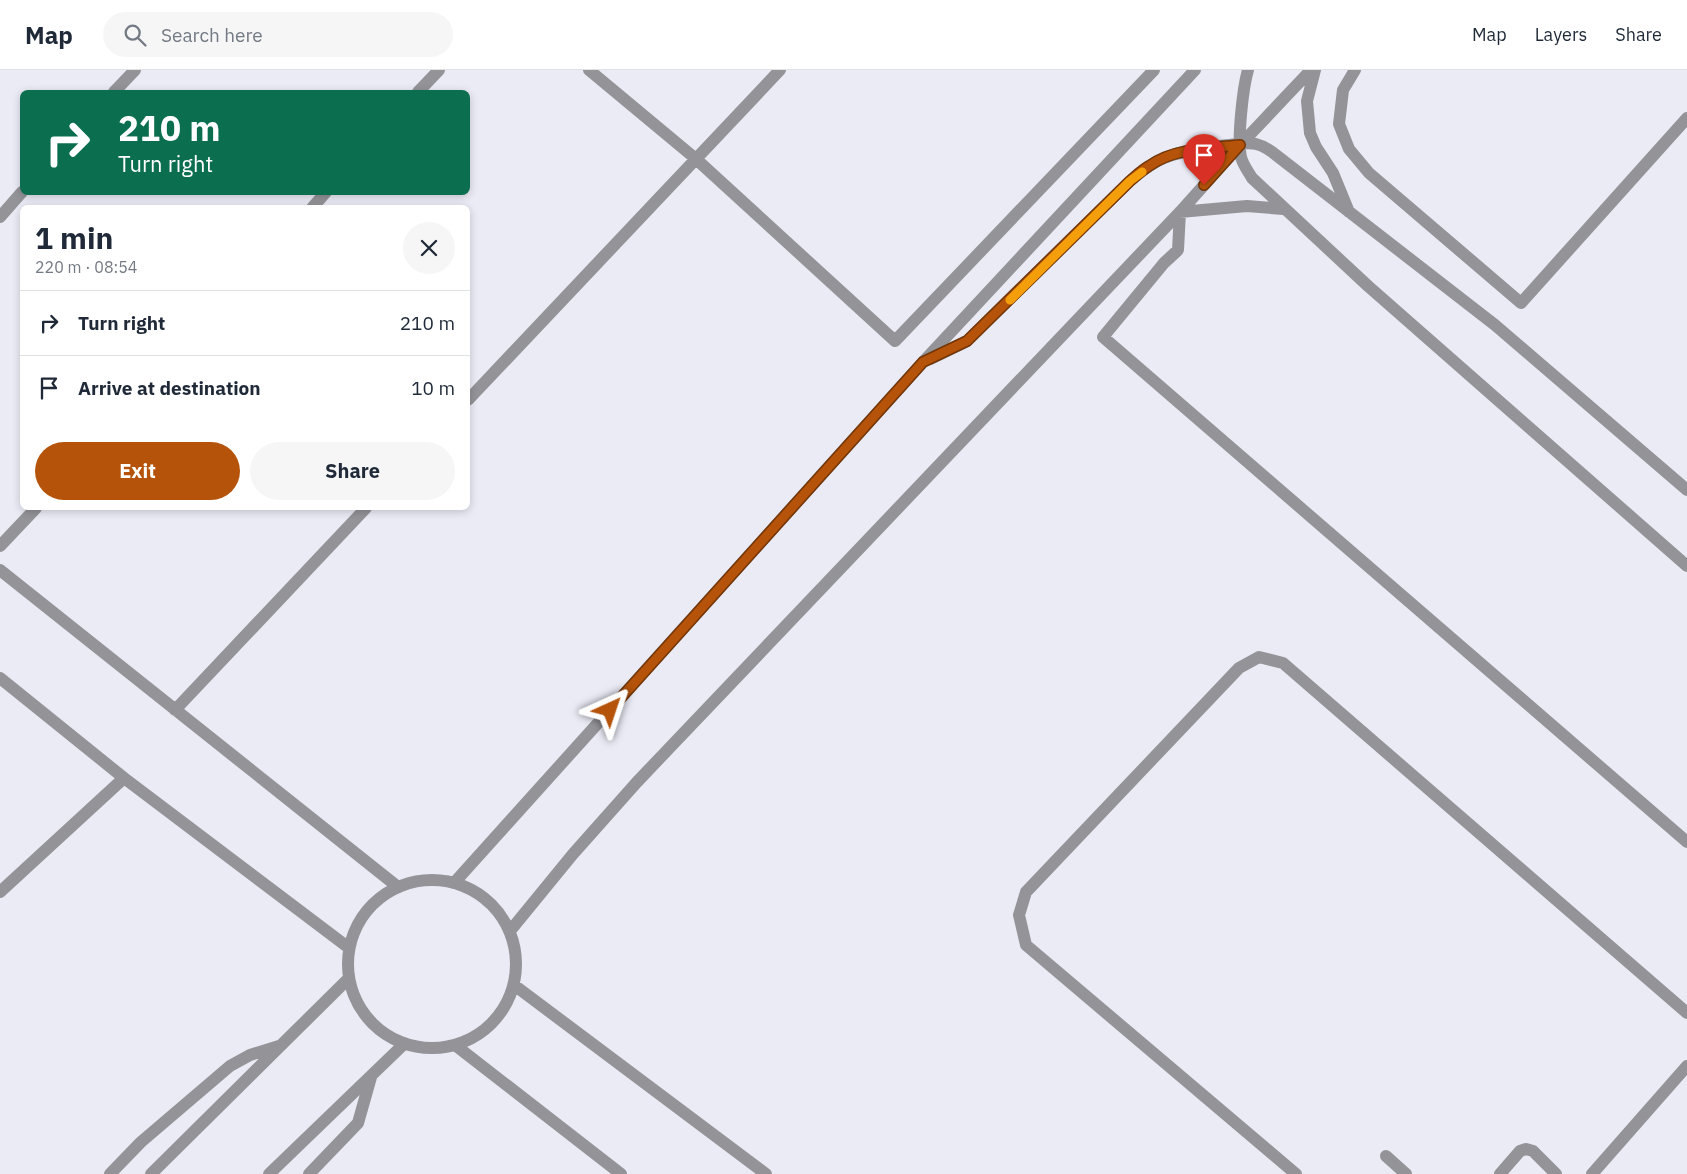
<!DOCTYPE html>
<meta charset="utf-8">
<style>
body{margin:0;font-family:"IBM Plex Sans",sans-serif;background:#f6f6f7;color:#1f2937;height:100vh;display:flex;flex-direction:column;font-size:19px;white-space:nowrap}
*{box-sizing:border-box;margin:0}
p{font-size:16px;color:#747a83}
.icon{flex:none;width:28px;height:28px;fill:none;stroke:currentColor;stroke-width:2;stroke-linecap:round;stroke-linejoin:round}
.map{position:relative;flex:1;overflow:hidden}
.panel{position:absolute;left:20px;top:135px;width:450px;height:305px;display:flex;flex-direction:column;background:#fff;border-radius:8px;box-shadow:0 2px 8px #0003}
.panel>*{flex:none}
.hud{position:absolute;left:20px;top:20px;width:450px;height:105px;border-radius:8px;box-shadow:0 2px 8px #0003;background:#0b6e4f;color:#fff;overflow:hidden}
.pin{position:absolute;display:grid;place-items:center;width:42px;height:42px;color:#fff;margin:-51px -21px;border-radius:50% 50% 50% 0;rotate:-45deg;box-shadow:0 0 5px #0007}
.pin .icon{rotate:45deg}
.me{position:absolute;width:55px;margin:-28px;rotate:42deg;stroke-linejoin:round;filter:drop-shadow(0 0 4px #0008)}
.turn{display:flex;align-items:center;gap:18px;height:105px;padding:0 15px;font-size:22px}
.turn .icon{width:65px;height:65px;stroke-width:2.5}
.turn b{display:block;font-size:35px;line-height:42px}
.round{display:grid;place-items:center;flex:none;width:52px;height:52px;border-radius:26px;background:#f6f6f7}
.summary{display:flex;align-items:center;justify-content:space-between;height:85px;padding:0 15px}
h1{font-size:30px;font-weight:700;line-height:38px}
.button{display:flex;gap:10px;margin-top:auto;padding:10px 15px}
.button a{flex:1;height:58px;border-radius:30px;background:#b45309;color:#fff;font-size:20px;font-weight:700;line-height:58px;text-align:center}
.button a+a{background:#f6f6f7;color:#1f2937}
ul{padding:0;list-style:none}
li{display:flex;align-items:center;gap:15px;height:65px;padding:0 15px;border-top:1px solid #e0e1e3}
li div{flex:1}
li b{display:block;font-size:19px}
li em{font-style:normal}
header{display:flex;align-items:center;gap:30px;box-sizing:border-box;height:70px;padding:0 25px;background:#fff;border-bottom:1px solid #e0e1e3}
header strong{font-size:24px}
nav{display:flex;gap:28px;margin-inline-start:auto;font-size:18px}
.search{width:350px;height:45px;background:#f6f6f7;display:flex;align-items:center;gap:12px;box-sizing:border-box;padding:0 18px;border-radius:28px;color:#747a83;font-size:19px}
.map>svg:first-child{display:block}
</style>
<header>
<strong>Map</strong>
<div class="search"><svg class="icon" aria-label="search" viewBox="0 0 24 24"><circle cx="10" cy="10" r="6"/><path d="M15 15l6 6"/></svg>Search here</div>
<nav><a>Map</a><a>Layers</a><a>Share</a></nav>
</header>
<div class="map">
<svg width="1687" height="1104" viewBox="0 0 1687 1104">
<rect width="100%" height="100%" fill="#eaebf5"/>
<g fill="none" stroke-linecap="round" stroke-linejoin="round">
<path stroke="#939398" stroke-width="12" d="M589 0 696 89 895 271 1154 0
M1248 0C1243 17 1237 70 1241 87 1243 95 1248 101 1252 108L1368 216 1687 496
M1315 0 1307 31 1310 63 1316 77 1333 103 1349 142
M1355 0 1343 20 1339 54 1349 79 1369 103 1521 233 1687 48
M114 22 135 0
M418 22 439 0
M312 138 326 122
M1283 139 1247 136 1180 142 1178 180 1164 193 1103 267 1687 772
M0 147 22 122
M930 289 967 271 1130 111C1142 101 1154 91 1169 86 1183 81 1243 71 1256 74 1264 76 1270 80 1276 85L1495 255 1687 420
M468 330 780 0
M0 476 36 438
M0 500 398 817
M0 608 124 708 349 878
M175 640 366 438
M348 894a84 84 0 1 1 168 0a84 84 0 1 1-168 0Z
M454 813 923 292 1195 0
M0 822 124 708
M510 861 573 784 637 712 1180 142 1240 75 1311 0
M514 915 766 1104
M455 975 621 1104
M1386 1086 1406 1104
M110 1104 141 1072 230 996 250 985 279 976
M151 1104 348 909
M269 1104 404 974
M309 1104 358 1053 371 1007
M1296 1104 1026 875 1019 845 1026 822 1239 598 1259 587 1283 593 1687 943
M1500 1104 1520 1081 1526 1079 1533 1081 1556 1104
M1592 1104 1687 996"/>
</g>
<g fill="none" stroke-linecap="round" stroke-linejoin="round">
<g stroke="#753606" stroke-width="12">
<path id="route" d="M610 640 923 292 967 271 1130 111C1136 106 1142 100 1149 96 1174 78 1210 78 1240 75L1204 115"/>
</g>
<use href="#route" stroke="#b45309" stroke-width="9"/>
<path stroke="#f59e0b" stroke-width="9" d="M1010 230 1130 111 1142 102"/>
</g>
</svg>
<div class="pin" style="left:1204px;top:115px;background:#d93025"><svg class="icon" aria-label="arrive" viewBox="0 0 24 24"><path d="M6 21V4h12l-3 4 3 4H6"/></svg></div>
<svg class="me" style="left:610px;top:640px" viewBox="-20 -20 40 40"><path d="M0-17L14 15 0 8-14 15z" fill="#b45309" stroke="#fff" stroke-width="4"/></svg>
<div class="hud">
<div class="turn"><svg class="icon" aria-label="right" viewBox="0 0 24 24"><path d="M7 20v-9h11M14 6l5 5-5 5"/></svg><div><b>210 m</b>Turn right</div></div>
</div>
<section class="panel">
<div class="summary"><div><h1>1 min</h1><p>220 m · 08:54</p></div><a class="round"><svg class="icon" aria-label="close" viewBox="0 0 24 24"><path d="M6 6l12 12M18 6L6 18"/></svg></a></div>
<ul>
<li><svg class="icon" aria-label="right" viewBox="0 0 24 24"><path d="M7 20v-9h11M14 6l5 5-5 5"/></svg><div><b>Turn right</b></div><em>210 m</em></li>
<li><svg class="icon" aria-label="arrive" viewBox="0 0 24 24"><path d="M6 21V4h12l-3 4 3 4H6"/></svg><div><b>Arrive at destination</b></div><em>10 m</em></li>
</ul>
<div class="button"><a>Exit</a><a>Share</a></div>
</section>
</div>
